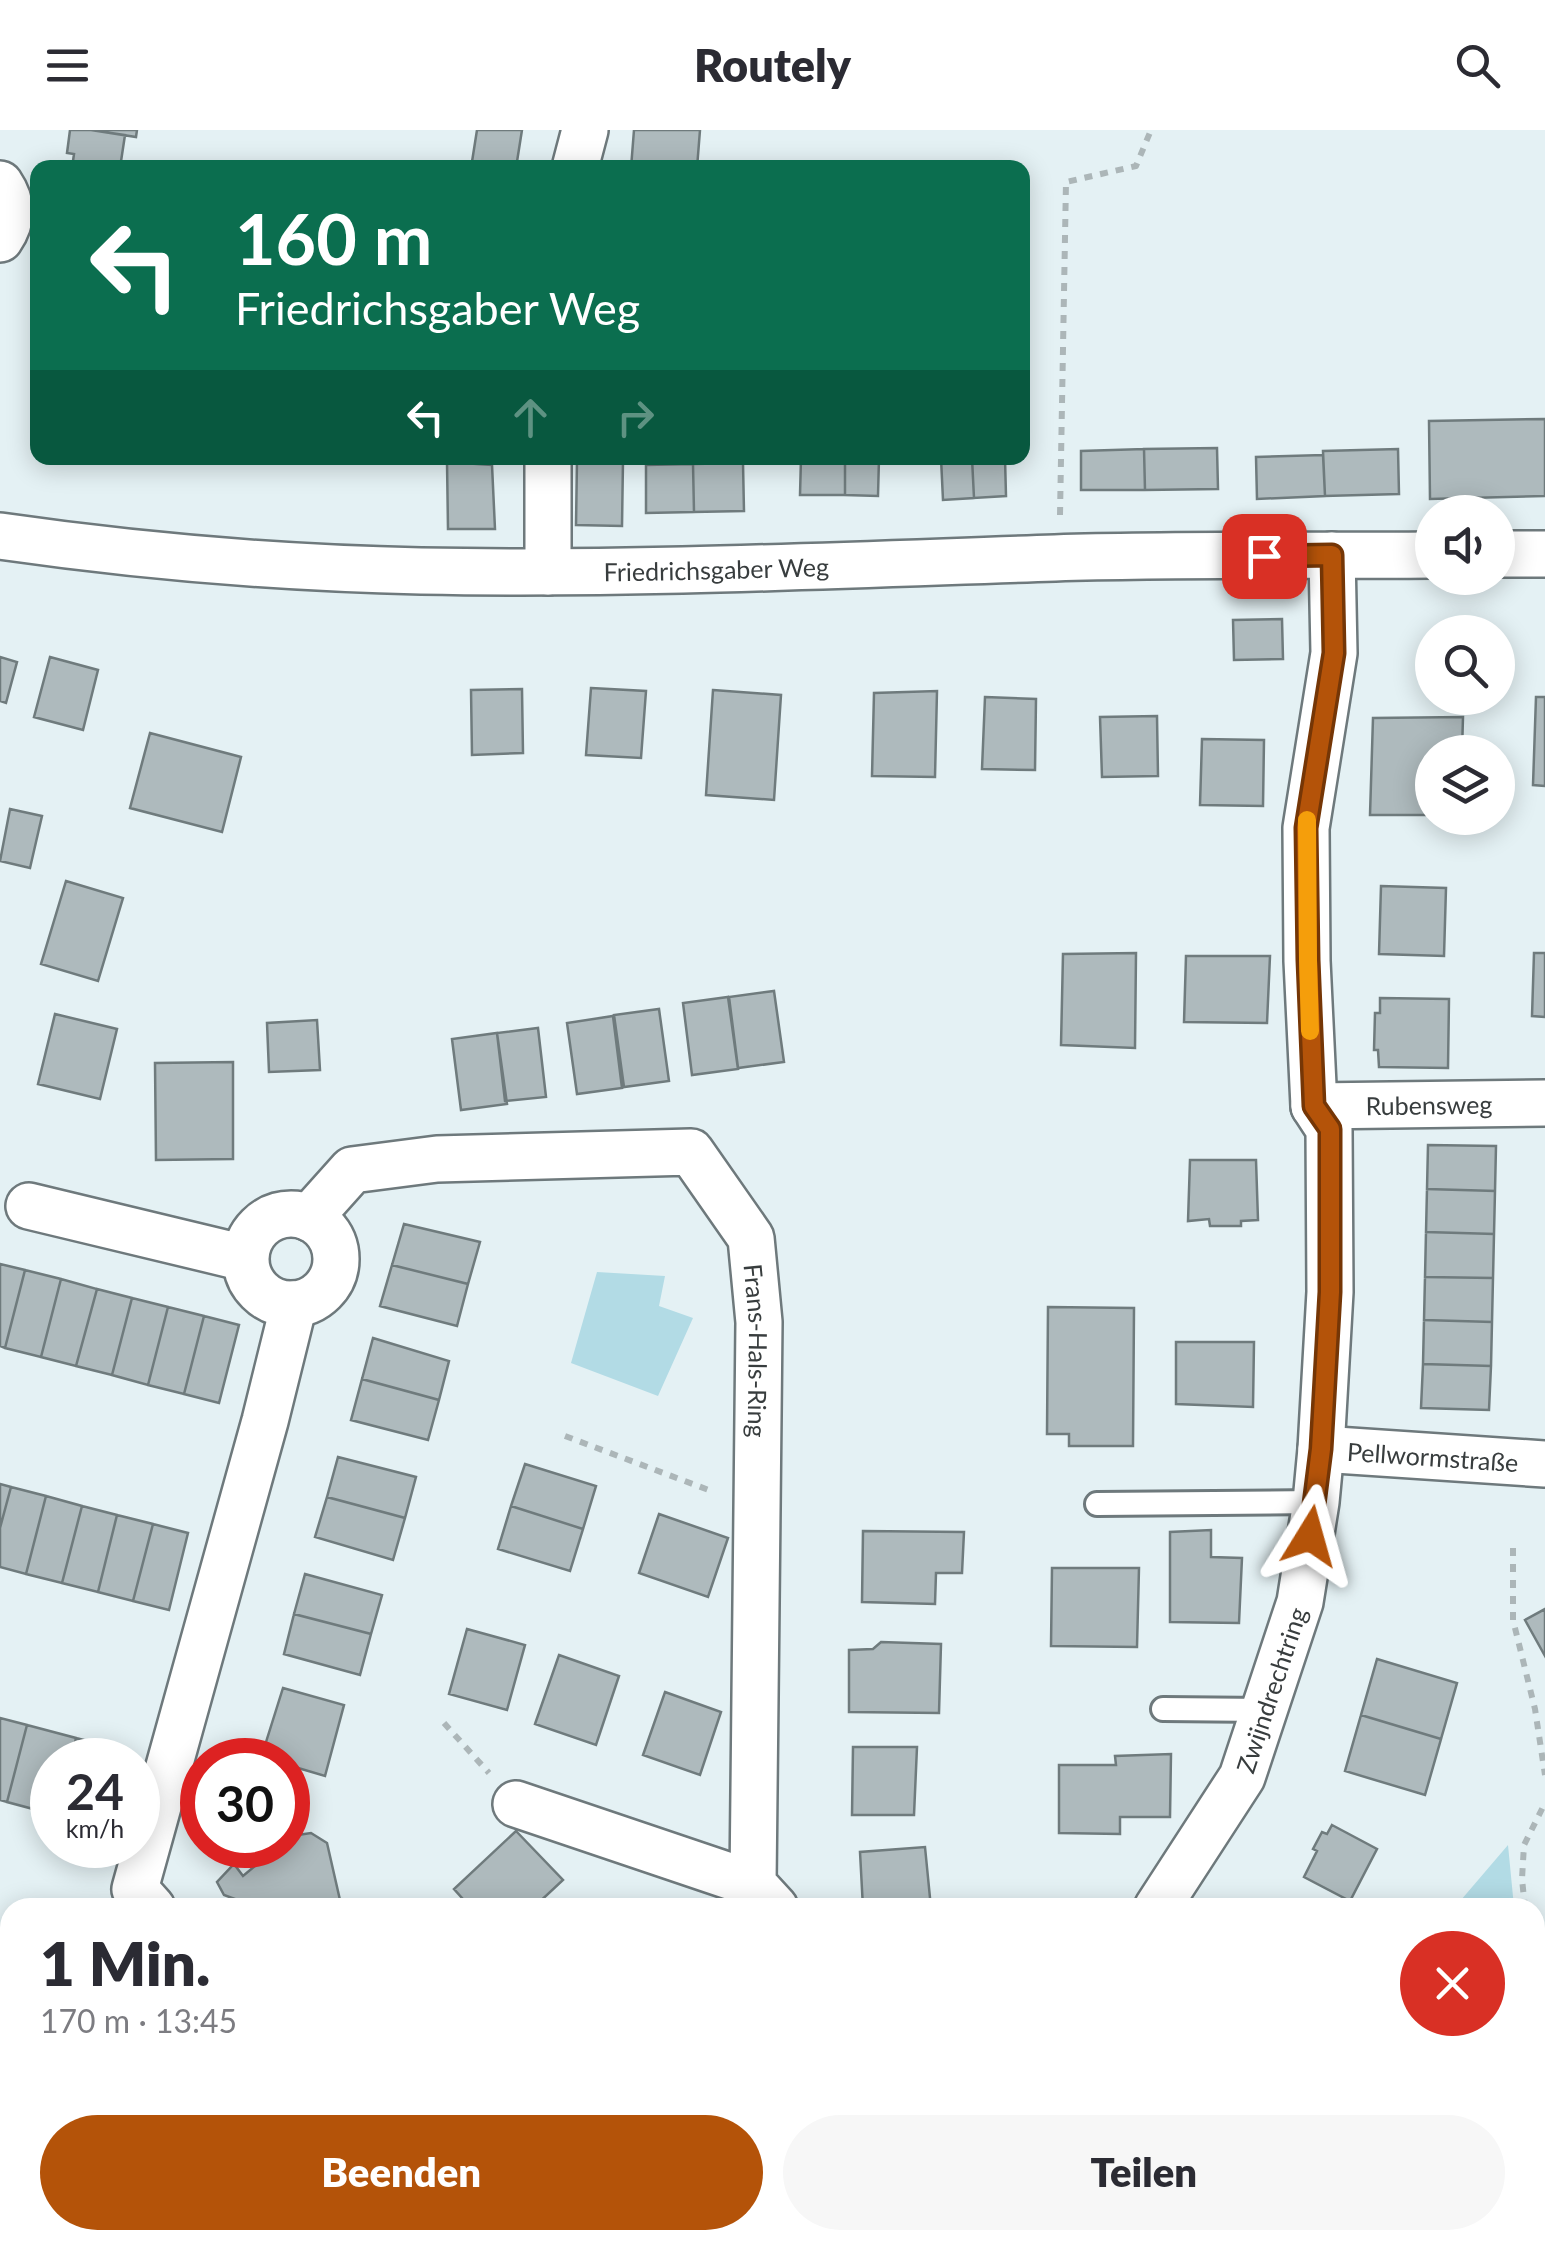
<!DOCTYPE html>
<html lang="de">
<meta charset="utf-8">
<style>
body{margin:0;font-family:Lato,sans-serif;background:#f7f7f7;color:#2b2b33;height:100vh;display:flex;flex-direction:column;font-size:38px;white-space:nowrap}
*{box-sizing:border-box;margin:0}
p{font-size:32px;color:#7c7c81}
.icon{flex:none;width:55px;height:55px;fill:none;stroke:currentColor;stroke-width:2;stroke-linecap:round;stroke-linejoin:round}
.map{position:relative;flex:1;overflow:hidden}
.sheet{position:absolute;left:0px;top:1768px;width:1545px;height:352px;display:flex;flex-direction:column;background:#fff;border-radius:30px 30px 0 0;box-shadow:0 5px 25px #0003}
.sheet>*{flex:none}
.banner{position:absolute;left:30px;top:30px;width:1000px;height:305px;border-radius:20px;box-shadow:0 5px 25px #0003;background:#0b6e4f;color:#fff;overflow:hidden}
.fabs{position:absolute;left:1415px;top:365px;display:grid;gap:20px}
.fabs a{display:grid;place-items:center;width:100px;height:100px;border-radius:50%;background:#fff;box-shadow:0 5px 25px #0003;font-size:50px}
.speed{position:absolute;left:30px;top:1608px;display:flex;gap:20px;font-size:50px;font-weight:700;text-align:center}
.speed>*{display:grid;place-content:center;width:130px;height:130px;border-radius:50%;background:#fff;box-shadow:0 5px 25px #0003;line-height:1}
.speed small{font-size:25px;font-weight:400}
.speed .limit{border:15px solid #d22;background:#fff;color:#111}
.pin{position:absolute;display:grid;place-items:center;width:85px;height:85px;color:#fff;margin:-42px;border-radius:20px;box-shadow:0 5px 15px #0006}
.me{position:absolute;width:110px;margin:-55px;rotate:8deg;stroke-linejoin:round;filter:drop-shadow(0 0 8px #0008)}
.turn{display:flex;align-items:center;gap:35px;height:210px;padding:0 40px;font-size:45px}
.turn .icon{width:130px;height:130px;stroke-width:2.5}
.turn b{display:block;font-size:70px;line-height:85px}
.lanes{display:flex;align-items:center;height:95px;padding:0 40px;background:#0003;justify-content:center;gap:50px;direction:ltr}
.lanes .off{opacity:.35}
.round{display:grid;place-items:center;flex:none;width:105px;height:105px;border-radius:52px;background:#f7f7f7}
.headline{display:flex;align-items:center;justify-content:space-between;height:170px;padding:0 40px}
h1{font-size:60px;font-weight:800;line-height:75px}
.primary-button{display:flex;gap:20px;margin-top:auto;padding:20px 40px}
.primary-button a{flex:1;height:115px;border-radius:60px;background:#b45309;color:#fff;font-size:40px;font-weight:800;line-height:115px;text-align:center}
.primary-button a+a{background:#f7f7f7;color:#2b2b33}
header{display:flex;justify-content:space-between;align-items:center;height:130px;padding:0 40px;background:#fff;font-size:45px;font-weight:800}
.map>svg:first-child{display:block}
</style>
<header><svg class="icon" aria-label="menu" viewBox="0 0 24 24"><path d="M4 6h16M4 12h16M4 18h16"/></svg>Routely<svg class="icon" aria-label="search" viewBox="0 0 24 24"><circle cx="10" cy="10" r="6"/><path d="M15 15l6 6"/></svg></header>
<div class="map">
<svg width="1545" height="2119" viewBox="0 0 1545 2119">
<rect width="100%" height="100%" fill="#e4f1f4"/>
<path fill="#b2dbe5" d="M597 1142 665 1146 659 1176 693 1188 658 1266 571 1233Z
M1508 1715 1514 1777H1455Z
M1535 1831 1545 1832V2119H1167L1175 2110H1535Z"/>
<path fill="#aebabd" stroke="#6f7b7d" stroke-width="2.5" d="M70 0H91L125 5 120 38H72L74 24 67 23Z
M91 0H137L136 7Z
M477 0H522L516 38H471Z
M634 0H700L697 38H631Z
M1545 289V366L1430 369 1429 291Z
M1217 318 1218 359 1145 360 1144 319Z
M1144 319 1145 360H1081V321Z
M1398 319 1399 364 1325 366 1323 321Z
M1323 325 1325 366 1257 369 1256 327Z
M447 328H492V335L447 332Z
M801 328H845V365H800Z
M845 328H879L878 366 845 365Z
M941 328H972L974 368 943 370Z
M972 328H1005L1006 366 974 368Z
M577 330 623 331 622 396 576 395Z
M447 332 492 335 495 399H448Z
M743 333 744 381 694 382 693 334Z
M693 334 694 382 646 383V335Z
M1282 489 1283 529 1234 530 1233 490Z
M0 527 17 532 6 573 0 571Z
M50 527 98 540 83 600 34 587Z
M591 558 646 561 641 628 586 625Z
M522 559 523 623 472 625 471 560Z
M713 560 781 565 774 670 706 665Z
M937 561 935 647 872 646 874 563Z
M985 567 1036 569 1035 640 982 639Z
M1536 567H1545V656L1533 655Z
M1157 586 1158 646 1102 647 1100 587Z
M1463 587 1462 622H1432V685H1370L1373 588Z
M150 603 241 627 222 702 130 678Z
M1202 609 1264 610 1263 676 1200 675Z
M10 679 42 686 30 738 0 731Z
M66 751 123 768 98 851 41 834Z
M1381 756 1446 758 1444 826 1379 824Z
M1136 823 1135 918 1061 915 1063 824Z
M1534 823H1545V887L1532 886Z
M1186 826H1270L1267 893 1184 892Z
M774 861 784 932 738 938 729 867Z
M728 867 738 939 692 945 683 873Z
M1380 868 1449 869 1448 938 1379 937 1378 920H1374L1375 883H1380Z
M659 879 669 951 624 957 614 885Z
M55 884 117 899 100 969 38 954Z
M613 886 622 958 577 964 567 893Z
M317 890 320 940 269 942 267 893Z
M538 898 546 967 505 971 497 903Z
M497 903 507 974 461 980 452 909Z
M233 932V1029L156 1030 155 933Z
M1428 1015 1496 1016 1495 1061 1427 1059Z
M1190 1030H1256L1258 1090 1241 1091V1096H1210L1209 1089 1188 1091Z
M1427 1059 1495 1061 1494 1104 1426 1102Z
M404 1094 480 1112 468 1154 392 1135Z
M1426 1102 1494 1104 1493 1148 1425 1147Z
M0 1134 25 1140 5 1218 0 1216Z
M392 1135 468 1154 457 1196 380 1176Z
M25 1140 61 1149 41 1227 5 1218Z
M1425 1147 1493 1148 1492 1192 1424 1190Z
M61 1149 97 1159 76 1236 41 1227Z
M97 1159 132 1168 112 1245 76 1236Z
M132 1168 168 1177 148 1255 112 1245Z
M168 1177 204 1186 184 1264 148 1255Z
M1048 1177 1134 1178 1133 1316H1069V1304H1047Z
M204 1186 239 1195 219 1273 184 1264Z
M1424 1190 1492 1192 1491 1236 1423 1234Z
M373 1208 449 1231 439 1270 362 1249Z
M1176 1212H1254L1253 1277 1176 1274Z
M1423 1234 1491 1236 1489 1280 1421 1278Z
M362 1249 439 1270 428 1310 351 1290Z
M338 1327 416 1347 405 1388 327 1367Z
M525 1334 596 1356 583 1399 511 1376Z
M0 1354 11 1357 0 1398Z
M11 1357 46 1366 26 1444 0 1437V1398Z
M46 1366 82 1376 62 1453 26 1444Z
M327 1367 405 1388 393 1430 315 1407Z
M82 1376 117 1385 98 1462 62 1453Z
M511 1376 583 1399 570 1441 498 1419Z
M659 1384 728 1408 708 1467 639 1443Z
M117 1385 153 1394 133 1471 98 1462Z
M153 1394 188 1403 169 1480 133 1471Z
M1211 1400V1427L1242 1428 1239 1493 1170 1492V1402Z
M863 1401 964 1402 962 1443H936L935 1474 862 1472Z
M1052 1438H1139L1137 1517 1051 1516Z
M305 1444 382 1465 371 1504 294 1484Z
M1545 1479V1526L1525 1490Z
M294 1484 371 1504 360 1545 284 1524Z
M467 1499 525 1515 507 1580 449 1564Z
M881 1512 941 1514 939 1583 849 1582V1520L873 1519Z
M559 1525 619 1546 596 1615 535 1594Z
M1377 1529 1457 1553 1441 1609 1361 1585Z
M283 1558 344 1575 325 1646 288 1635V1630L261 1628Z
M665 1562 721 1582 700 1645 643 1625Z
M1361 1585 1441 1609 1425 1665 1345 1641Z
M0 1588 27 1595 7 1672 0 1670Z
M27 1595 76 1608 71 1630H52V1684L7 1672Z
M76 1608 126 1621 124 1630H71Z
M853 1617H917L914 1685H852Z
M1171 1624 1170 1687H1120V1704L1059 1703V1635H1116L1115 1626Z
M1332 1695 1377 1719 1350 1771 1304 1747 1317 1721 1313 1719 1322 1702 1327 1704Z
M516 1701 563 1750 533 1778H471L454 1759Z
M311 1703 327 1713 340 1770 345 1773V1778H259L224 1765 217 1752 234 1734 243 1746 280 1715H288V1709L291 1706Z
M925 1717 931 1778H863L860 1722Z
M0 1804 10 1807V1879L7 1890 0 1888Z
M0 1972 10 1975V2049L0 2045Z
M64 2110H131L134 2119H67Z
M267 2110H295L288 2119H278Z
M403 2110H415L423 2119H393Z
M585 2110H639L644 2115 640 2119H575Z
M953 2110H993L1002 2119H944Z"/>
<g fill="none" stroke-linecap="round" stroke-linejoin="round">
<g stroke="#6e797c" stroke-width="28">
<path id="service" d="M1097 1374 1316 1372
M1163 1579 1265 1580"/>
</g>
<g stroke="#6e797c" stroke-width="50">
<g id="minor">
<path d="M575 38 585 0"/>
<path d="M0 54C13 73 13 90 0 109"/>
<path id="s1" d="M0 406C139 426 280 438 421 441 632 445 844 435 1055 428 1181 424 1307 426 1432 425"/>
<path d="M1498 424H1545"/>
<path d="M548 442V328"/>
<path id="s2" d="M1314 976 1545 973"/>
<path d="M29 1076 245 1128"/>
<circle cx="291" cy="1129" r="45"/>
<path id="s3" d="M309 1088 352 1040 437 1029 691 1022 751 1108 759 1192 753 1754 775 1778"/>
<path id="s4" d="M1321 1319 1545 1334"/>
<path d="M516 1674 753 1754"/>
<path d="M152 1778 135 1759 265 1291 294 1174"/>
<path id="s5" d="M1157 1778 1242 1647 1300 1472 1316 1372 1321 1319 1330 1162 1329 999 1314 976 1307 831 1306 698 1334 523 1332 425"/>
<path d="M0 2108 4 2119"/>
<path d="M452 2110 460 2119"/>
<path d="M811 2119 820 2110"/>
</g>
</g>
<path stroke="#acb6b8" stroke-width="6" stroke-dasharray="8 8" stroke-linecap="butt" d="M1060 385 1066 52 1136 36 1151 0
M565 1306 714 1362
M1513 1418V1490L1535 1579 1545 1645
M444 1593 489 1643
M1525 1778 1522 1749 1524 1715 1545 1673
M1535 1860 1545 1889
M1535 2061 1545 2053
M1084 2110 1093 2119
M1469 2119 1478 2110"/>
<use href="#service" stroke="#fff" stroke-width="22"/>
<use href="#minor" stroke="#fff" stroke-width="45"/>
</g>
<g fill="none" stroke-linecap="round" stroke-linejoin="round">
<g stroke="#753606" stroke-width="25">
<path id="route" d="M1264 426 1332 425 1334 523 1306 698 1308 830 1314 976 1330 999V1162L1321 1319 1310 1406"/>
</g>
<use href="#route" stroke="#b45309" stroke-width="18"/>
<path stroke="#f59e0b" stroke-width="18" d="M1307 690 1308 830 1310 901"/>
</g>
<g text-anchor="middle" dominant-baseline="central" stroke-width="9" stroke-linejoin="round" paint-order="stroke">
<g font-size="25" fill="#383d3e" stroke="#fff">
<text stroke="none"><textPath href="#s1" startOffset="718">Friedrichsgaber Weg</textPath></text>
<text stroke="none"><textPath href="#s2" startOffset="115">Rubensweg</textPath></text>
<text stroke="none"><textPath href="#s3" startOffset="622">Frans-Hals-Ring</textPath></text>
<text stroke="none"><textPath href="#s4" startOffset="112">Pellwormstraße</textPath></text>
<text stroke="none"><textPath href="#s5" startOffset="248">Zwijndrechtring</textPath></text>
</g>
</g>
</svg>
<div class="fabs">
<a><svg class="icon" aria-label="sound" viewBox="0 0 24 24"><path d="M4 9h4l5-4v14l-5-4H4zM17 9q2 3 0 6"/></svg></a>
<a><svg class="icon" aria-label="search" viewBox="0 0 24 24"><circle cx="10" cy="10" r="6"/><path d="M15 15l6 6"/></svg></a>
<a><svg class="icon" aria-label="layers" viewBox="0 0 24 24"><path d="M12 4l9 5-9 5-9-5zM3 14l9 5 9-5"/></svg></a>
</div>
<div class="speed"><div>24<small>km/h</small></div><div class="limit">30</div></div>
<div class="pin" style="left:1264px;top:426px;background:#d93025"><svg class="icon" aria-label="arrive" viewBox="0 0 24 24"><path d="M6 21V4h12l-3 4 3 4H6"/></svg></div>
<svg class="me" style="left:1310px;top:1406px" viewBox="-20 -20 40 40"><path d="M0-17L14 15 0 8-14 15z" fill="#b45309" stroke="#fff" stroke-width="4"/></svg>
<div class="banner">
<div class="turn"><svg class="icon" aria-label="left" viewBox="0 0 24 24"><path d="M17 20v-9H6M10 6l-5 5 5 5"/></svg><div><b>160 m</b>Friedrichsgaber Weg</div></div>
<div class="lanes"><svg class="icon" aria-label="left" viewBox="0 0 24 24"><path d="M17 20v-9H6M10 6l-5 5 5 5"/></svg><svg class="icon off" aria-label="ahead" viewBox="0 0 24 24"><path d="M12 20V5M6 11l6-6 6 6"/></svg><svg class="icon off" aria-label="right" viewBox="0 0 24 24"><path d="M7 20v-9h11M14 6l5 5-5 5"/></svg></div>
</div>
<section class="sheet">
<div class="headline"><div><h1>1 Min.</h1><p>170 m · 13:45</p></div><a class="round" style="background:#d93025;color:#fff"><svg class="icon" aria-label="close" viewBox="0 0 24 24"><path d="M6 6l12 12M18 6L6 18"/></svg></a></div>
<div class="primary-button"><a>Beenden</a><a>Teilen</a></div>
</section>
</div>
